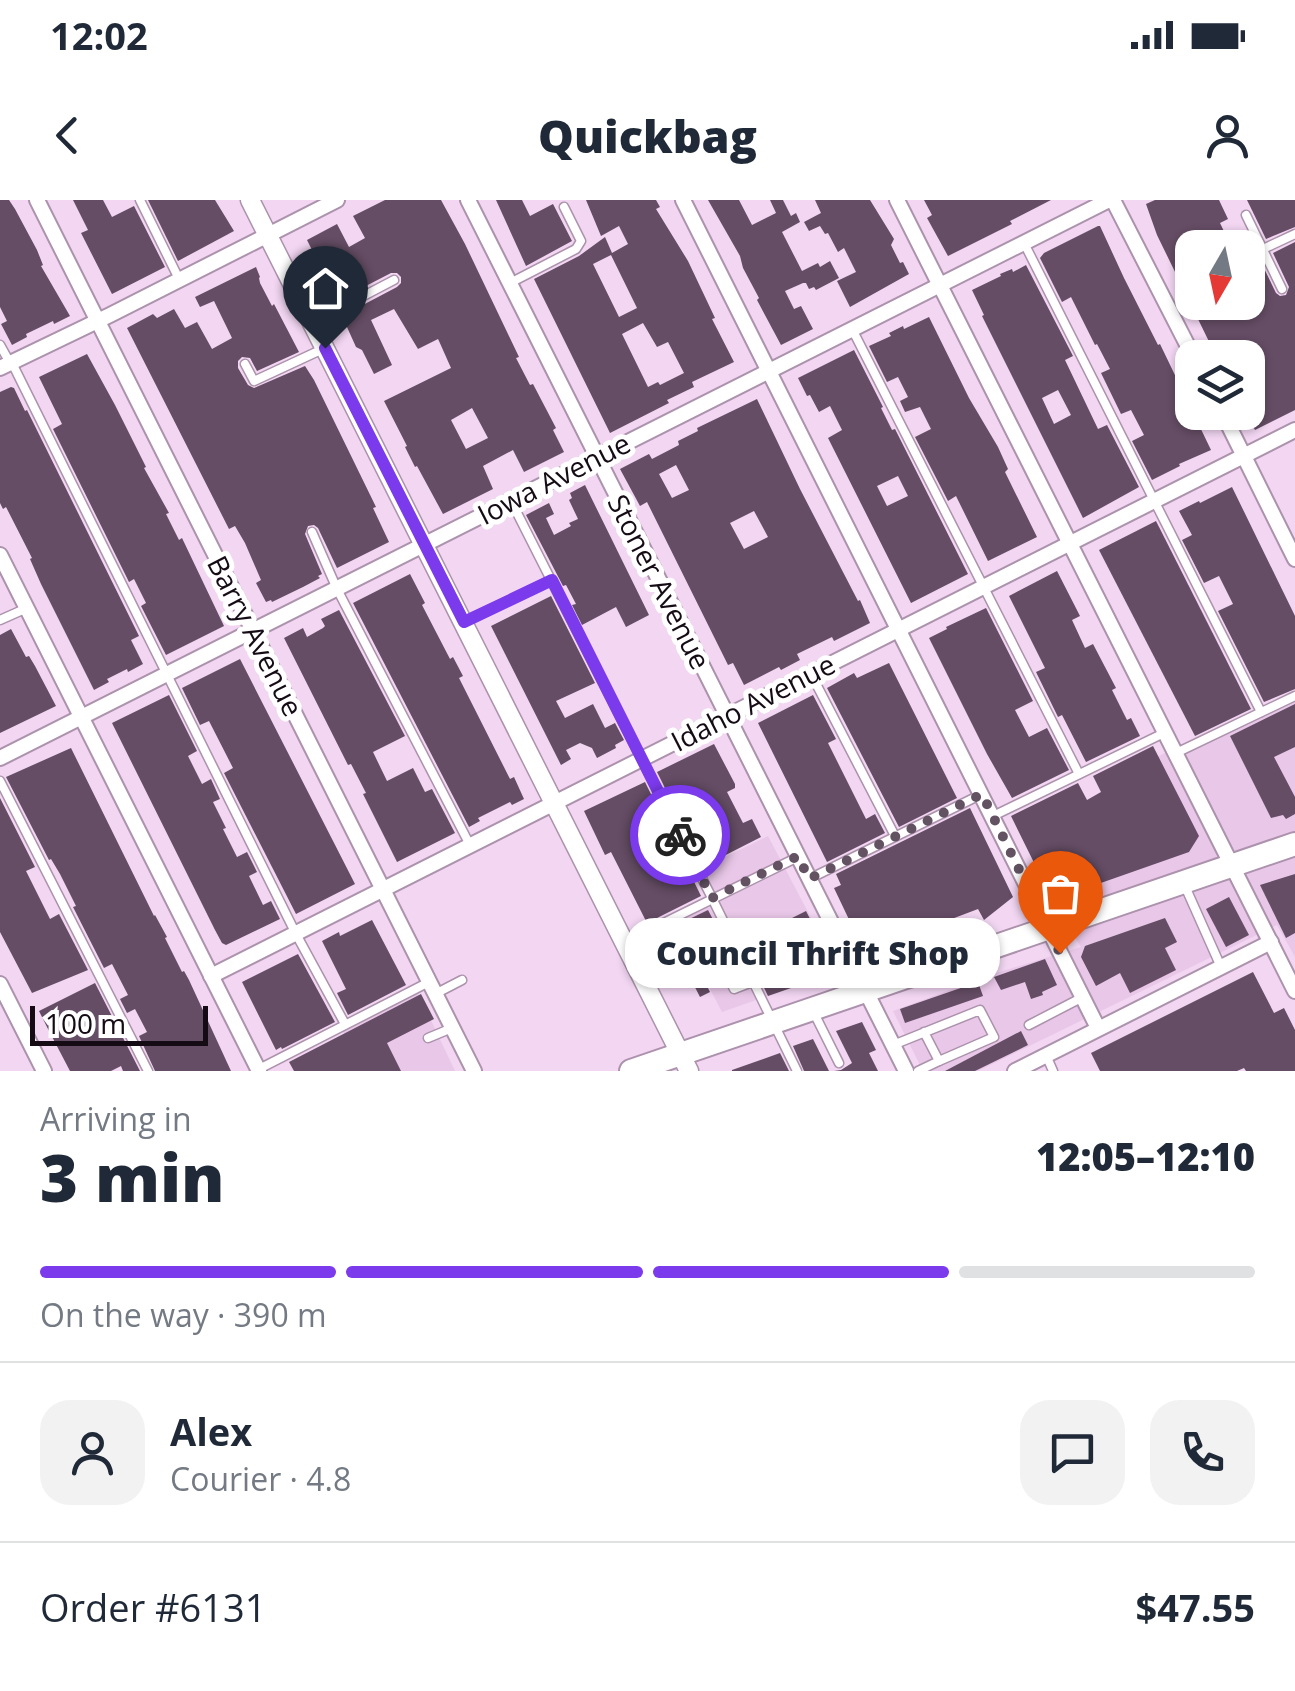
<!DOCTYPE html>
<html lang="en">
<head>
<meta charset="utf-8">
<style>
	:root { --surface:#fff; --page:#f2f2f3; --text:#1f2937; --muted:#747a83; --line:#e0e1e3; --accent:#7c3aed }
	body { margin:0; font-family:"Open Sans",sans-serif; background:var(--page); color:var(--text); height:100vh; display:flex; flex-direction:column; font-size:38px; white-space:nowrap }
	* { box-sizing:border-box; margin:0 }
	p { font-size:32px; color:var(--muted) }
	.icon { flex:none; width:55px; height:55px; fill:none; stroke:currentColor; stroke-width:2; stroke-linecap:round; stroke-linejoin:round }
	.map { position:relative; height:871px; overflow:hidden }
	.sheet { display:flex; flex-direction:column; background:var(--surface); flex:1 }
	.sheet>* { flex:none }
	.needle { width:65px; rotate:189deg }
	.buttons { position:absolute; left:1175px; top:30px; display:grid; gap:20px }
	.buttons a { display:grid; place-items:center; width:90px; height:90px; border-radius:20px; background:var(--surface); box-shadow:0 2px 8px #0004; font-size:50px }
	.scale { position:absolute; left:30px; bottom:25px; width:178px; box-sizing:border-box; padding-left:10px; border:5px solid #140b14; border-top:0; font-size:28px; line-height:35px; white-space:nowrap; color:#140b14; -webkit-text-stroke:8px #fff; paint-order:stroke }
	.pin { position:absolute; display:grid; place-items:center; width:85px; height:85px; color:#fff; margin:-102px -42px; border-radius:50% 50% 50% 0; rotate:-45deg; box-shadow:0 0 10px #0007 }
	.pin .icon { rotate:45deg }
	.courier { position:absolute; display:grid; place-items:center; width:100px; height:100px; margin:-50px; border:8px solid #7c3aed; border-radius:50%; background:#fff; color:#222; box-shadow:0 2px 12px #0007 }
	.bubble { position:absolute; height:70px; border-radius:30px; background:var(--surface); box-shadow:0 2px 8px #0004; font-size:32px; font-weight:800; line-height:70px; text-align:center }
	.head em { font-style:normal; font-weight:800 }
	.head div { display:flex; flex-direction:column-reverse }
	.head { display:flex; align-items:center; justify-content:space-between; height:170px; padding:0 40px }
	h1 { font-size:65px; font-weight:800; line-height:75px }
	.bar { display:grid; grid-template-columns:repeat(4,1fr); gap:15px 10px; align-content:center; height:120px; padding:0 40px }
	.bar i { height:12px; border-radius:8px; background:var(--line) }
	.bar .selected { background:var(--accent) }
	.bar p { grid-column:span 4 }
	.line { display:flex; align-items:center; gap:25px; padding:0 40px; border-top:2px solid var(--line) }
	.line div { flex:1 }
	.round { display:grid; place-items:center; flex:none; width:105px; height:105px; border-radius:30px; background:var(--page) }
	.status { display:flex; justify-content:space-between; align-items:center; height:70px; padding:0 50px; background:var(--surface); direction:ltr }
	.status svg { height:28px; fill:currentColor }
	header { display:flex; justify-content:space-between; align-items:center; height:130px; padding:0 40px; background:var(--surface); font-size:45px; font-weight:800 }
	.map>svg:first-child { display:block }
</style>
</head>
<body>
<div class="status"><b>12:02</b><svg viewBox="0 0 49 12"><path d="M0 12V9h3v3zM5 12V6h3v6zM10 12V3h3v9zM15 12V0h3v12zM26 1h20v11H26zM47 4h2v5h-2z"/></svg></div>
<header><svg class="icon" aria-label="back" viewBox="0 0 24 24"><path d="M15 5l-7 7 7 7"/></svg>Quickbag<svg class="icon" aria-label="person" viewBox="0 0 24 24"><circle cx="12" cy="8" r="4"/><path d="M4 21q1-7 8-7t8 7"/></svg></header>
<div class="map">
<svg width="1295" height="871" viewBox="0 0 1295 871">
	<rect width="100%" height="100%" fill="#f2d6f2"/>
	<!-- built -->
	<g fill="#e9c7e8">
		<path d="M1295 500V757L1277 725 978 871H923L893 811 993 774 1081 747 1033 671 1121 639 1099 586 1187 542 1192 551Z"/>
		<path d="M768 636 839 771 722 812 675 722 718 701 703 668Z"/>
		<path d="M416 789 455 871H364L341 828Z"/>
	</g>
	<!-- building -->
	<g fill="#654d65" fill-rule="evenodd">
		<path d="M0 0H9L15 9 37 50 43 65 41 66 70 116 54 124 53 121 26 134 27 137 12 145 1 124 7 121 0 107Z"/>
		<path d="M73 0H103L112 17 134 6 165 67 112 94 81 33 88 30Z"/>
		<path d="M148 0H215L234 31 178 61Z"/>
		<path d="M385 0H441L465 44 519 157 516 158 530 185 533 184 556 228 553 230 564 252 524 272 513 250 483 266 493 289 443 314 417 266 415 267 405 247 407 246 384 201 451 168 439 141 438 139 418 149 394 109 371 120 392 165 374 174 362 150 356 147 342 116 397 87 401 83V77L397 73H391L335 102 328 89 331 88 307 40 337 24 349 47 365 38 353 16ZM472 208 488 238 466 249 451 220Z"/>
		<path d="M496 0H522L530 16 553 4 572 41 526 66Z"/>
		<path d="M586 0H656L660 7 656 9 688 61 715 118 712 119 734 162 692 182 694 187 667 200 669 203 610 233 534 79 579 56 605 37 612 53 628 44 619 26 601 36ZM611 55 637 108 619 117 593 64ZM643 123 657 147 668 142 684 173 660 185 658 182 648 187 622 134Z"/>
		<path d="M708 0H739L752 25 776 13 770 0H783L791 16 796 13 800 22 782 32 802 71 818 63 820 67 830 61 839 78 816 90 814 87 809 89 806 83H803L785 91 794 109 801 106 813 129 781 145 757 100 759 98 743 68 740 56Z"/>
		<path d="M815 0H870L894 39 891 45 900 63 903 62 909 74 850 107 837 81 856 72 844 48 838 52 828 33 825 34 820 26 809 31 804 22 821 13Z"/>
		<path d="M924 0H1051L1010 21 1012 24 948 56 927 18 932 15Z"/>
		<path d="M1155 0H1219L1228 19 1220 23 1232 48H1192V102H1248V59L1257 54 1276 93 1280 96 1286 95 1289 87 1273 53 1295 42V210L1255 230 1248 216V158H1217L1157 35 1146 4Z"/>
		<path d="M1247 0H1295V27L1266 39Z"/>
		<path d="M1098 26H1100L1124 78 1158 145 1160 144 1211 250 1179 264 1180 266 1152 280 1132 241 1144 235 1131 210 1121 214 1101 173 1110 169 1097 144 1095 145 1071 97 1062 102 1040 58 1044 53Z"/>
		<path d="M1026 65 1073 156 1065 160 1098 229 1107 225 1139 287 1083 318 982 116 984 115 972 90 1001 76 1000 74 1012 69 1013 72ZM1058 190 1071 215 1054 224 1042 198Z"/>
		<path d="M256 67 260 77 259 78 260 83 272 106 274 104 299 152 257 171 250 158 242 157 238 161V168L248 185 254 188 305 166 314 180 376 307 373 308 389 342 337 368 318 328 314 325 308 326 305 334 322 374 318 376 320 378 303 387 272 402 271 400 266 402 256 383 261 380 245 343 235 326 229 329 127 128 153 114 157 118 174 109 185 128 197 122 212 149 232 138 214 101 200 107 195 97Z"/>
		<path d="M929 117 969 198 998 247 1008 269 1005 272 1037 337 988 361 956 296 948 301 915 237 931 229 920 207 905 212 900 201 908 197 898 177 887 182 869 146 891 136 889 133 903 126 904 129Z"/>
		<path d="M854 150 883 207 881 208 892 230 895 229 968 374 911 403 828 238 842 230 830 206 819 212 810 195 807 196 798 178ZM898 276 908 296 887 306 877 286Z"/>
		<path d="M87 154 115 205 146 267 144 268 169 313 166 314 179 340 182 338 224 426 166 455 141 406 146 403 134 379 129 382 53 229 62 224 39 177Z"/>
		<path d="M11 187 14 188 25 211 27 210 139 436 131 440 143 464 128 472 127 469 107 479 109 482 94 490 41 384 30 359 32 358 6 307 3 309 0 303V192Z"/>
		<path d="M757 199 800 289 858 401 860 400 870 423 834 441 832 437 797 454 800 460 781 470 779 467 744 485 733 463 728 465 647 302 640 306 620 269 649 254 652 259 679 245 678 241 698 231 697 228ZM676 265 689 290 672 298 659 274ZM754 311 768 337 744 349 730 323Z"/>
		<path d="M585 285 649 415 626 427 616 407 582 425 572 405 576 404 566 385 563 386 526 315 549 303 554 314 546 318 554 335 571 326 569 323 578 319 569 300 572 298 570 293Z"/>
		<path d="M1232 287 1295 416V489L1264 502 1218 411 1233 404 1219 376 1204 383 1182 340 1192 335 1179 311 1199 301 1200 303Z"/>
		<path d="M1156 321 1251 509 1195 536 1099 350Z"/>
		<path d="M1057 371 1080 416 1072 420 1085 448 1093 444 1116 488 1112 490 1127 520 1131 518 1140 536 1086 562 1062 515 1058 517 1036 472 1045 468 1009 396Z"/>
		<path d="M410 374 425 403 422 405 450 459 453 457 463 476 459 478 510 579 514 577 524 599 512 605 510 602 478 618 480 621 469 627 353 403Z"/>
		<path d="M551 396 595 483 556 501 565 518 593 504 605 528 615 523 624 540 615 545 616 548 597 558 592 548 580 543 566 550 571 559 561 565 491 426Z"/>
		<path d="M986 408 1033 501 1015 510 1029 537 1047 528 1069 570 1012 598 987 554 929 438 947 429 946 427Z"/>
		<path d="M339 410 405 536 373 552 387 581 413 568 425 592 432 589 455 633 397 662 363 594 366 593 351 564 348 565 284 438 303 428 307 437 323 428 325 426 321 419Z"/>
		<path d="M11 429 26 457 29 456 35 466 56 506 0 533V435Z"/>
		<path d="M240 459 355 684 296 714 224 573 233 568 209 521 200 525 182 488Z"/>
		<path d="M889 463 957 598 899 627 827 488 854 473 857 478Z"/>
		<path d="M169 495 197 551 188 556 202 584 211 579 220 599 213 602 226 628 223 629 237 657 247 652 257 672 249 676 263 705 271 701 280 719 226 745 222 743 215 730 112 523Z"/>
		<path d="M813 495 836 539 828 543 866 619 875 614 885 633 827 662 758 523Z"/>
		<path d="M1295 504V547L1274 557 1295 597V614L1286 619 1283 615 1271 618 1230 536Z"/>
		<path d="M714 544 735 584V588L727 592 743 623 752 619 761 637 712 662 687 612 679 616 657 572Z"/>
		<path d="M1153 546 1199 636 1189 652 1061 697 1048 691 1011 616 1078 583 1087 600 1101 592 1093 576Z"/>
		<path d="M71 548 154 716 155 715 167 737 165 738 182 772 184 771 189 780 231 871H155L139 836 147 832 135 809 127 813 120 799 128 795 112 764 104 768 73 707 76 706 60 674 51 659 49 660 6 577Z"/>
		<path d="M645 582 701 696 647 723 611 652 605 655 584 611Z"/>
		<path d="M0 598 35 667 26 671 50 719 59 714 88 770 32 793 0 732Z"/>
		<path d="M970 608 1013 697 984 720 978 709 949 720 936 737 900 749 864 751 834 688 841 685 836 674Z"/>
		<path d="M1295 674V733L1286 738 1260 685Z"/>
		<path d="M1229 697 1249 735 1226 747 1206 709Z"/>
		<path d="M708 710 733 758 728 760H719L716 766 701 774 710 792 700 797 680 758 691 753 677 725Z"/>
		<path d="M806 711 837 772 768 796 741 740 762 728 764 732Z"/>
		<path d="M1165 718 1177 742 1165 748 1176 770 1130 793 1120 773 1096 786 1081 757 1085 746Z"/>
		<path d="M372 720 406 785 348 815 337 793 346 789 322 741 339 732 340 736Z"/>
		<path d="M298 754 335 822 282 849 281 847 276 850 242 782Z"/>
		<path d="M1045 759 1057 785 1042 792 1043 795 1031 799 1025 782 1001 790 994 777Z"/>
		<path d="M1253 772 1274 813 1284 808 1295 830V871H1246L1244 868 1237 871H1100L1091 853Z"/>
		<path d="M978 782 983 796 905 823 900 809Z"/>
		<path d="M95 783 140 871H123L121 866 111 871H70L48 829 39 811Z"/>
		<path d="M421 794 434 819 387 843 401 871H294L289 862Z"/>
		<path d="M862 822 876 850 869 853 878 871H834L841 870 852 863 836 831Z"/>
		<path d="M1021 831 1028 845 975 871H945Z"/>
		<path d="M813 839 829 871H804L793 846Z"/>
		<path d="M780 853 789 871H732V870Z"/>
	</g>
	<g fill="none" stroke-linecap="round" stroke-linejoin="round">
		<!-- service casing -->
		<g stroke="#ac92ac" stroke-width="11">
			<g id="service">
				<path d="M140 0 179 79"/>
				<path d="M1246 15 1282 89"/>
				<path d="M1024 43 1261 512"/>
				<path d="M1263 49 1295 34"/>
				<path d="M510 83 576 49 581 41 564 7"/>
				<path d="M312 123 394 80"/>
				<path d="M852 129 1079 574"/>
				<path d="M0 145 10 163"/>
				<path d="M12 163 296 734 345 824"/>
				<path d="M245 164 254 181 325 148"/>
				<path d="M511 301 712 698 797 871"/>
				<path d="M312 332 337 389 471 647"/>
				<path d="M0 420 27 408"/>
				<path d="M466 421 552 380"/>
				<path d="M811 474 895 636"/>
				<path d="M1176 553 1295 496"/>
				<path d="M0 581 148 871"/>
				<path d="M993 616 1166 532"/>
				<path d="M809 679 982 594"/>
				<path d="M1184 684 1221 767"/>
				<path d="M627 741 798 657"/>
				<path d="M723 766 734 789 752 782"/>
				<path d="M435 794 462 780"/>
				<path d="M814 813 839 863"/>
				<path d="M1029 825 1083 797"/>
				<path d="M428 838 452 828"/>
				<path d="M893 845 980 810 994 837 939 861 924 832"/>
				<path d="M1046 855 1053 871"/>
				<path d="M259 869 429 782"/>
				<path d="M918 871 939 861"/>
			</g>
		</g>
		<!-- minor casing -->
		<g stroke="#ac92ac" stroke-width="18">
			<g id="minor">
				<path d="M37 0 474 871"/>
				<path d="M468 0 906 871"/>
				<path d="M683 0 1098 828"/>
				<path d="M897 0 1295 791"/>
				<path d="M1113 0 1194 158"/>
				<path d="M0 168 110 115 337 0"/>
				<path d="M1222 212 1295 359"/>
				<path d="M0 355 259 871"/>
				<path d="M0 558 1109 0"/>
				<path d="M211 776 1295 230"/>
				<path d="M0 784 44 871"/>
				<path d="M1015 871 1271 742"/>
			</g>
		</g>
		<!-- tertiary casing -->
		<g stroke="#ac92ac" stroke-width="21">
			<path id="tertiary" d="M250 0 689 871"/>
		</g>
		<!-- primary casing -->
		<g stroke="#ac92ac" stroke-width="26">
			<path id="primary" d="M631 871 1295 644"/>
		</g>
		<!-- service -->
		<use href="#service" stroke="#fff" stroke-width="8"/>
		<!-- minor -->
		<use href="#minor" stroke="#fff" stroke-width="14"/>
		<!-- tertiary -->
		<use href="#tertiary" stroke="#fff" stroke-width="18"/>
		<!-- primary -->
		<use href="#primary" stroke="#fff" stroke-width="22"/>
	</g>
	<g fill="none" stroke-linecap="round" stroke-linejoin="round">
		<!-- done -->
		<path stroke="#625262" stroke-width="10" stroke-dasharray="0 18" d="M680 635 712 698 798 656 809 679 982 594 1060 753"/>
		<!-- route -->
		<path stroke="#7c3aed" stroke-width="12" d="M325 148 464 422 552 380 680 635"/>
	</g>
	<g text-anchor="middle" stroke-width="10" stroke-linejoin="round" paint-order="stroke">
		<!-- street labels -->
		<g font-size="28" fill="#140b14" stroke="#fff">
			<text transform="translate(554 279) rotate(-27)" y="10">Iowa Avenue</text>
			<text transform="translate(659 382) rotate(63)" y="10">Stoner Avenue</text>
			<text transform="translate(255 436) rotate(63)" y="10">Barry Avenue</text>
			<text transform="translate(753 503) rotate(-27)" y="10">Idaho Avenue</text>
		</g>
	</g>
</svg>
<div class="buttons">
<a><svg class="needle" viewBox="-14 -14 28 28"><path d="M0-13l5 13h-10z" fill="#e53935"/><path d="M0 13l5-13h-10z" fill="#747a83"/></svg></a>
<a><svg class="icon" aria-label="layers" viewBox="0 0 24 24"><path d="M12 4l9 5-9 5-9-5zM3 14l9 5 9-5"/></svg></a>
</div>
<div class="scale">100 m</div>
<div class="pin" style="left:1060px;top:753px;background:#ea580c"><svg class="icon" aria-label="bag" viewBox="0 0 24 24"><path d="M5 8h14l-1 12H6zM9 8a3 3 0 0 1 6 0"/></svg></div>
<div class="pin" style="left:325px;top:148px;background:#1f2937"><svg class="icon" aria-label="home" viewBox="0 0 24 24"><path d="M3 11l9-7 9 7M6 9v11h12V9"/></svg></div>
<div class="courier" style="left:680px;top:635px"><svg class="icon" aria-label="bike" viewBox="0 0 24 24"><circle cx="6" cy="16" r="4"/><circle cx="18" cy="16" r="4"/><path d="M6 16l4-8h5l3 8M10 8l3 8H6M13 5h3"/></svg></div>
<div class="bubble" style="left:625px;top:718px;width:375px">Council Thrift Shop</div>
</div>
<section class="sheet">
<div class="head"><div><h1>3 min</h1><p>Arriving in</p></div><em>12:05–12:10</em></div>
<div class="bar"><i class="selected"></i><i class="selected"></i><i class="selected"></i><i></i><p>On the way · 390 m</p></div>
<div class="line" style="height:180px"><a class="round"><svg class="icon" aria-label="person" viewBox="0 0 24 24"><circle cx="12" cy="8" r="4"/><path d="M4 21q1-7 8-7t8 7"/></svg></a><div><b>Alex</b><p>Courier · 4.8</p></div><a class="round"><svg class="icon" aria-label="chat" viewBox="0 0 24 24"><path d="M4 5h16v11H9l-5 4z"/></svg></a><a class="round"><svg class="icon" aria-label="phone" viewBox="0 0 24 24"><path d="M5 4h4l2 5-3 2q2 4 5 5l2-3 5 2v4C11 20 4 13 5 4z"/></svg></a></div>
<div class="line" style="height:130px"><div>Order #6131</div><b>$47.55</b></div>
</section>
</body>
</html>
